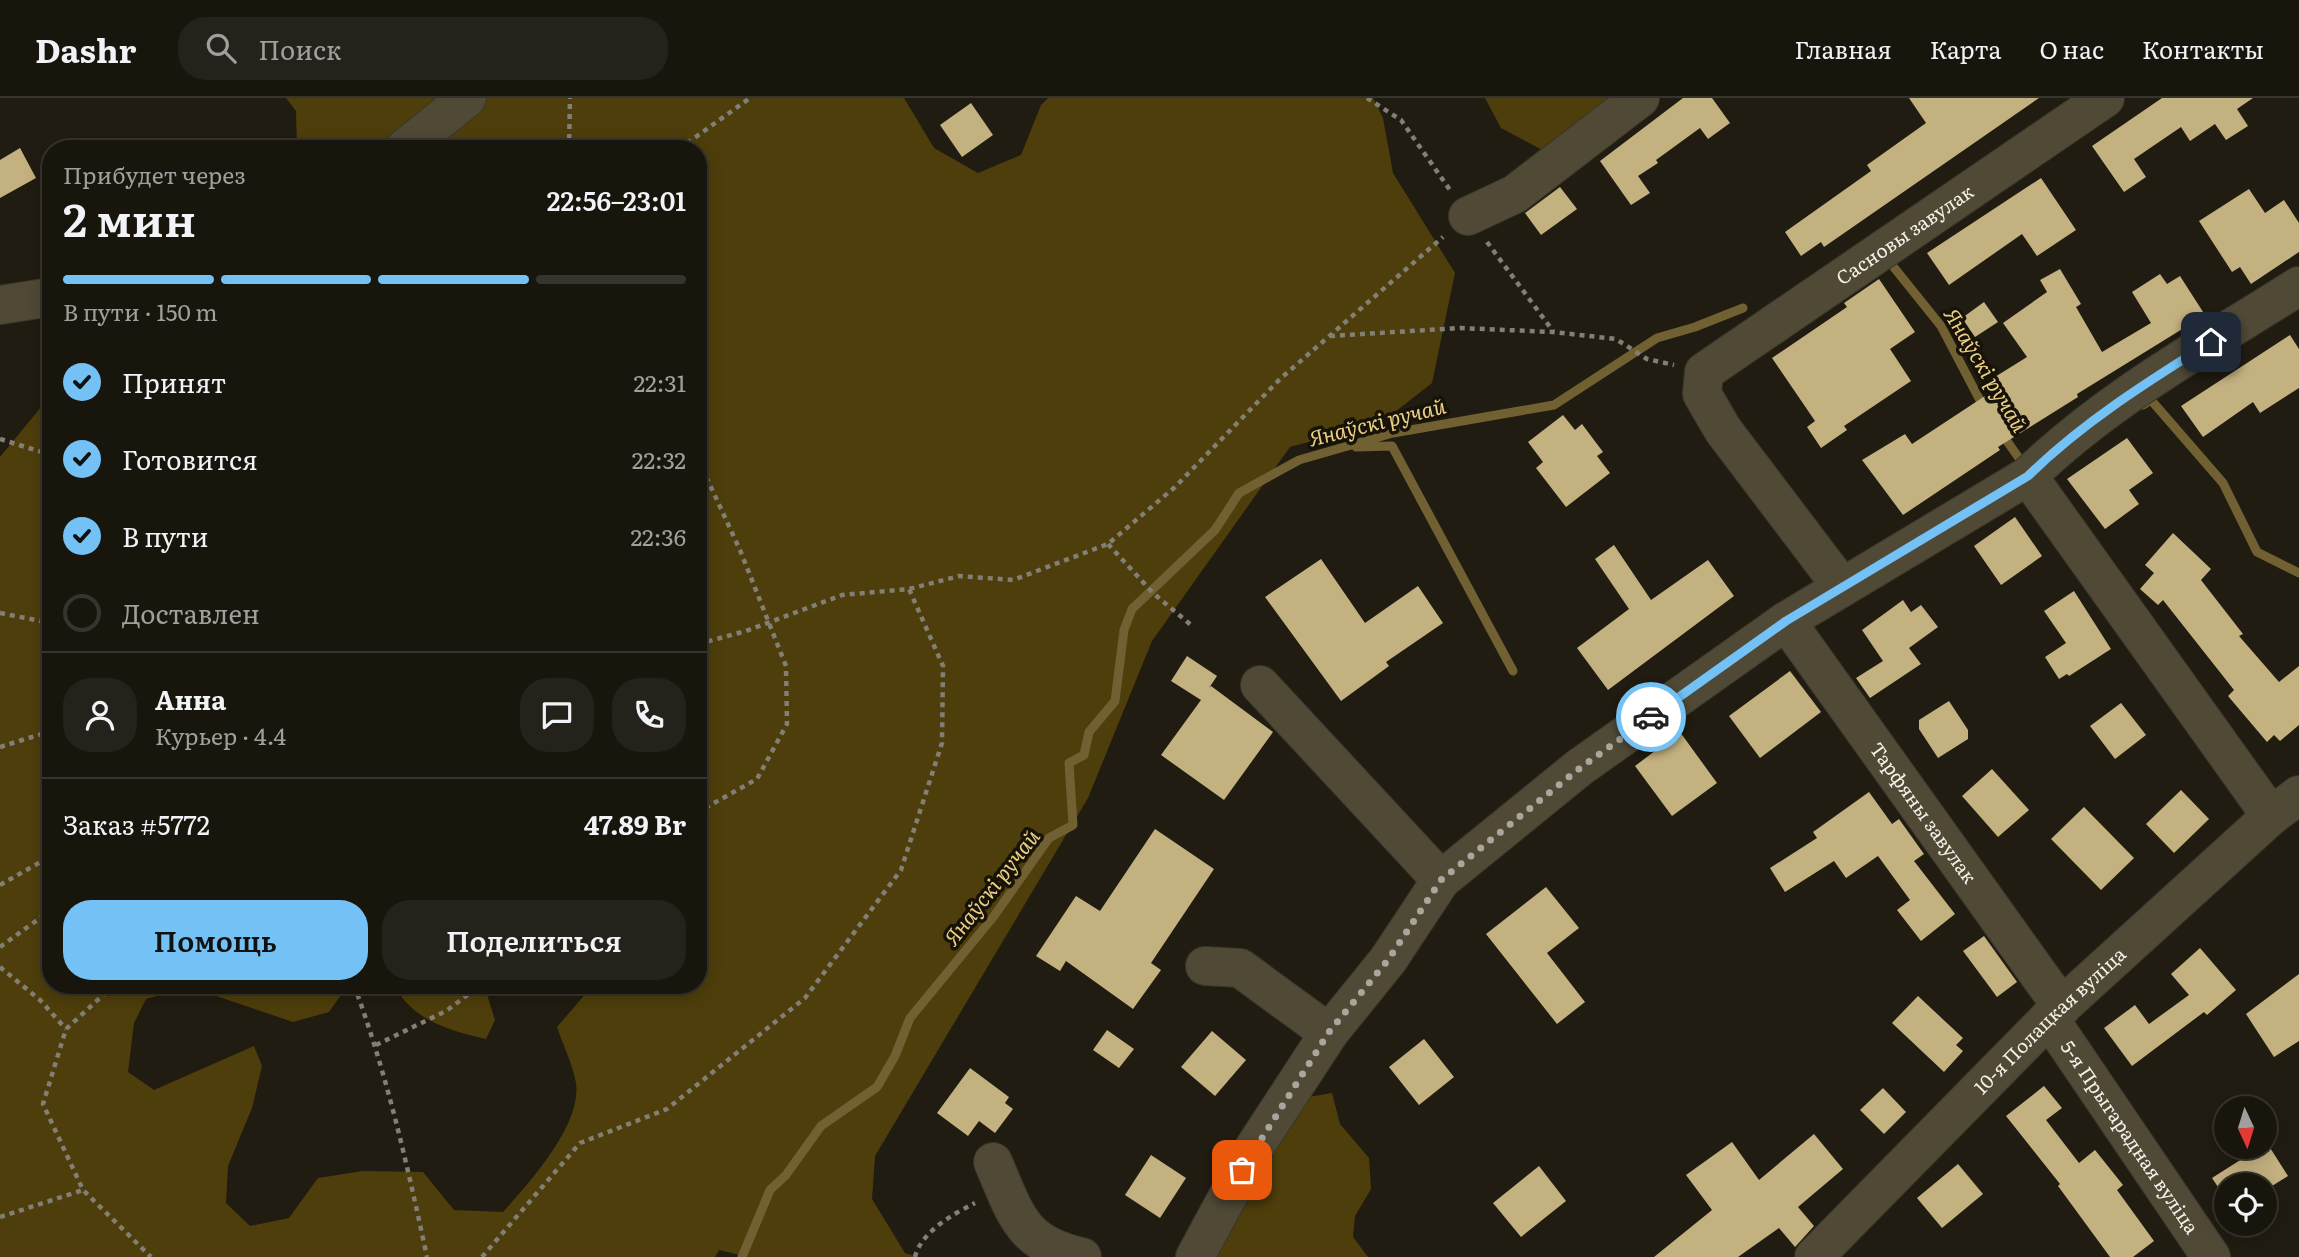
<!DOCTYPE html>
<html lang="ru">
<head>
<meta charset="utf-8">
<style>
	:root { --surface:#18150d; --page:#25221b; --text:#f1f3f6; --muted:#9f9f9d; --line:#36342e; --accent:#73c1f5 }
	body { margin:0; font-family:Literata,serif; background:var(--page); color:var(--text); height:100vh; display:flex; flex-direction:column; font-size:26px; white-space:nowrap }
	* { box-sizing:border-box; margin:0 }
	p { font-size:23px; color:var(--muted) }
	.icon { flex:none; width:38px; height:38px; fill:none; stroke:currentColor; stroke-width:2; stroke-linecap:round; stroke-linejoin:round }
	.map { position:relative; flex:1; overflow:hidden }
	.panel { position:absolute; left:42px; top:42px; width:665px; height:854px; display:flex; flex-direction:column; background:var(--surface); border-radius:28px; box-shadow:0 4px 18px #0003,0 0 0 2px var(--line) }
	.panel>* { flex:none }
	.needle { width:46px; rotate:176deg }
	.buttons { position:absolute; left:2214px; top:998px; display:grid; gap:14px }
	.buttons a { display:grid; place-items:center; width:63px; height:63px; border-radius:50%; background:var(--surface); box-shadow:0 4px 18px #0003,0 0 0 2px var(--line); font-size:35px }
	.pin { position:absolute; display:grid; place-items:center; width:60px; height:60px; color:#fff; margin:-30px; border-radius:14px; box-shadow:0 4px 10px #0006 }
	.courier { position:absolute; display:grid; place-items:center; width:70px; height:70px; margin:-35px; border:5px solid #73c1f5; border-radius:50%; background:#fff; color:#222; box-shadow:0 2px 9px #0007 }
	.head em { font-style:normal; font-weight:600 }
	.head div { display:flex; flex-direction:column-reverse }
	.head { display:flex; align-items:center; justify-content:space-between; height:119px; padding:0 21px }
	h1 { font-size:46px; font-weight:600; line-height:52px }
	.bar { display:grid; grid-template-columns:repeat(4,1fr); gap:10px 7px; align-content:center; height:84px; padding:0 21px }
	.bar i { height:9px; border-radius:5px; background:var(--line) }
	.bar .selected { background:var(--accent) }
	.bar p { grid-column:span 4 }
	.line { display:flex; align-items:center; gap:18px; padding:0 21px; border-top:2px solid var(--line) }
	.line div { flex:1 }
	.round { display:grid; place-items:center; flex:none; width:74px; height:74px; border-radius:28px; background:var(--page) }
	ol { padding:0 21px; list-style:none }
	li { display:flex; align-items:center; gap:21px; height:77px }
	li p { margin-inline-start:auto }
	li .icon { padding:7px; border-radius:50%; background:var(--accent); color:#111; stroke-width:4 }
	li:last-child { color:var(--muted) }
	li i { width:38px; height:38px; border:4px solid var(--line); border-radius:50% }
	.cta { display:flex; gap:14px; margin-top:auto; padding:14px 21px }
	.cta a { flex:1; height:80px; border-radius:28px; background:var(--accent); color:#111; font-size:28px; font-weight:600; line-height:80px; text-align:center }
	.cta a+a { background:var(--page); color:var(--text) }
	header { display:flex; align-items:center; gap:42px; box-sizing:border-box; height:98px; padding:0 35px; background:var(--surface); border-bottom:2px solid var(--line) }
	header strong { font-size:33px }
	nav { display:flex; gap:38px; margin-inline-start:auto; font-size:24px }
	.search { width:490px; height:63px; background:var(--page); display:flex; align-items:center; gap:18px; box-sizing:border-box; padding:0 24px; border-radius:28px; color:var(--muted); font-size:26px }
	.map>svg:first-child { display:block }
</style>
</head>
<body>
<header>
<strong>Dashr</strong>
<div class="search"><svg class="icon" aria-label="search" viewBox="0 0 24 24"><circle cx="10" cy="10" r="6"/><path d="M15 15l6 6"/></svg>Поиск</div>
<nav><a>Главная</a><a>Карта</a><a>О нас</a><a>Контакты</a></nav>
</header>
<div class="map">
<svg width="2299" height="1159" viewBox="0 0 2299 1159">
	<rect width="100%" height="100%" fill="#201c11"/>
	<!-- forest -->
	<g fill="#4e3e0b">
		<path d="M286 0H904L934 50 978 75 1021 57 1041 7 1048 0H1373L1383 20 1393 75 1455 175 1432 285 1382 324 1290 349 1152 543 1088 700 875 1058 872 1101 905 1155 917 1159H748L719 1152 715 1159H0V359L51 297V887H348L329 914 293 924 190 889 146 901 134 925 128 974 154 992 254 948 262 968 252 1010 228 1068 226 1105 250 1128 289 1120 318 1080 363 1073 423 1074 454 1112 503 1114C529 1085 582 1027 576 985 573 967 563 947 557 929L588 893 589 887H698V51H297L296 13Z"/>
		<path d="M1485 0H1624L1548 55 1501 30Z"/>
		<path d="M394 887H484L495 922 486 941C450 933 412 922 394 887Z"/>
		<path d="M1332 995 1340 1026 1369 1060 1371 1091 1355 1118 1353 1139 1368 1159H1212L1302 1000Z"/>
	</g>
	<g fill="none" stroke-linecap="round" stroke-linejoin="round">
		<!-- stream -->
		<g stroke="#716031" stroke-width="9">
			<path d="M1892 167 1941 228 1984 310"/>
			<path d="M2143 307 2151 302 2223 385 2257 454 2299 475"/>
			<path d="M2002 336 2021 363"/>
			<path d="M1356 349 1392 348 1513 573"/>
			<path d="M742 1159 770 1092 786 1077 821 1028 877 989 895 958 910 920 994 818 1049 740 1073 727 1069 665 1084 657 1089 634 1115 603 1124 532 1132 511 1215 432 1239 395 1299 362 1393 335 1554 307 1657 240 1695 229 1743 210"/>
		</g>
	</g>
	<!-- building -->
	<g fill="#c4b180">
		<path d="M1683 0H1712L1730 25 1708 41 1700 30 1656 62 1658 65 1638 78 1650 95 1631 107 1600 63Z"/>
		<path d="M1909 0H2039L1824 149 1821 144 1801 158 1785 134 1871 73 1867 67 1926 25Z"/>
		<path d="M2162 0H2253L2237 11 2248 28 2226 42 2215 26 2190 43 2181 29 2134 61 2146 79 2124 94 2092 48Z"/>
		<path d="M971 5 993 37 962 59 940 27Z"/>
		<path d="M20 50 36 80 0 100V62Z"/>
		<path d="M2041 80 2076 132 2037 158 2022 136 1949 187 1927 155Z"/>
		<path d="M1560 89 1577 111 1541 137 1525 115Z"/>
		<path d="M2249 91 2265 115 2284 102 2299 125V154L2251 186 2240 169 2232 174 2199 123Z"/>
		<path d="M2060 171 2081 206 2076 209 2102 254 2151 225 2132 194 2160 176 2167 186 2180 178 2205 217 2077 296 2078 299 1998 349 2000 352 1903 417 1862 362 1905 336 1912 346 1988 296 1982 287 2027 259 2003 225 2047 194 2040 182Z"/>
		<path d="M1879 181 1915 234 1890 251 1911 283 1844 328 1847 332 1821 350 1807 329 1815 323 1772 260 1847 209 1844 205Z"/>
		<path d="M1984 204 1998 224 1975 239 1962 220Z"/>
		<path d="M2290 237 2299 251V290L2260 315 2253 304 2203 339 2181 308Z"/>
		<path d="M1563 317 1575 332 1582 326 1603 354 1597 358 1610 375 1566 409 1536 370 1543 364 1528 344Z"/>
		<path d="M2127 340 2153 375 2129 392 2139 406 2105 431 2067 381Z"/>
		<path d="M2015 419 2042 458 2001 487 1974 448Z"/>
		<path d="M2173 435 2211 471 2201 482 2243 536 2239 538 2279 584 2299 568V627L2280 643 2274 637 2267 644 2228 598 2234 592 2163 502 2158 507 2140 491 2154 475 2145 467Z"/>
		<path d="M1614 447 1651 502 1708 462 1734 498 1608 592 1577 550 1629 511 1595 461Z"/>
		<path d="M1321 461 1365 525 1418 488 1443 525 1386 564 1389 568 1341 603 1265 499Z"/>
		<path d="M2074 493 2111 551 2069 578 2067 576 2059 581 2045 559 2066 545 2044 513Z"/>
		<path d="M1903 502 1911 514 1921 507 1938 529 1909 550 1921 566 1870 600 1856 580 1883 563 1862 532Z"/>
		<path d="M1187 558 1217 578 1209 590 1211 588 1273 634 1224 702 1161 657 1201 602 1171 583Z"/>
		<path d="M1790 573 1821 614 1760 660 1729 618Z"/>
		<path d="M1949 603 1968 632V641L1938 660 1919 631V622Z"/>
		<path d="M2121 605 2146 637 2115 661 2090 628Z"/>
		<path d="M1680 634 1717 685 1672 718 1635 668Z"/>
		<path d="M1992 671 2029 712 1998 739 1962 698Z"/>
		<path d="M2181 692 2209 721 2174 755 2146 726Z"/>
		<path d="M1869 694 1892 726 1899 721 1924 756 1914 763 1955 816 1921 843 1897 812 1910 802 1878 758 1846 780 1834 763 1785 794 1770 770 1817 740 1813 734Z"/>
		<path d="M2084 709 2134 760 2101 792 2051 741Z"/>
		<path d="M1155 731 1214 771 1151 865 1161 872 1133 911 1066 863 1060 873 1036 858 1076 798 1100 813Z"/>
		<path d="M1546 789 1579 830 1547 855 1585 904 1557 926 1486 836Z"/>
		<path d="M1984 838 2017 884 1997 899 1963 853Z"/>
		<path d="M2200 850 2236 892 2207 917 2204 914 2132 968 2104 930 2135 907 2149 926 2189 897 2171 876Z"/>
		<path d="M2299 876V943L2274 959 2246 916Z"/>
		<path d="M1918 898 1963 940 1956 947 1963 953 1944 974 1892 925Z"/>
		<path d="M1107 932 1134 951 1119 970 1093 952Z"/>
		<path d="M1212 933 1246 962 1215 998 1181 969Z"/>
		<path d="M1424 941 1454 979 1419 1007 1389 969Z"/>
		<path d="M970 970 1009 999 1005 1005 1013 1011 995 1035 979 1023 968 1038 937 1015Z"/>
		<path d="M2044 988 2062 1010 2046 1022 2079 1065 2095 1052 2123 1087 2117 1092 2154 1143 2133 1159H2110L2058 1088 2060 1086 2006 1018Z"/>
		<path d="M1883 990 1906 1014 1884 1036 1860 1012Z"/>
		<path d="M1814 1036 1843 1071 1798 1109 1814 1128 1795 1149 1779 1130 1738 1159H1654L1712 1112 1686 1077 1732 1044 1759 1082Z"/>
		<path d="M2267 1045 2288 1078 2264 1093V1087H2226V1101L2212 1080Z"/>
		<path d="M1151 1057 1186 1080 1160 1120 1125 1097Z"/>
		<path d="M1958 1066 1983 1096 1942 1130 1917 1100Z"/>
		<path d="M1539 1068 1566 1103 1521 1139 1493 1105Z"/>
	</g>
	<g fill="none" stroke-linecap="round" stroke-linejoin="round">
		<!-- minor casing -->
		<g stroke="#39362b" stroke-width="40">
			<g id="minor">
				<path d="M404 51 467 0"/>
				<path d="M1468 118 1515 96 1640 0"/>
				<path d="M0 207 51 199"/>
				<path d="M2028 378 2271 718"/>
				<path id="s1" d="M1842 489 1723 332 1702 296 1704 274 2105 0"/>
				<path id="s2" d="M1786 523 2062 909"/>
				<path d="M1260 587 1441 782"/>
				<path d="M1205 868 1240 870 1329 935"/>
				<path id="s3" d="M2049 920 2211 1159"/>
				<path d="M993 1064C1016 1117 1021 1146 1082 1159"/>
				<path d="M1195 1159 1254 1050 1329 935 1388 862 1441 782 1580 669 1786 523 2028 378C2107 301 2206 247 2299 188"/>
				<path id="s4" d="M1814 1159 2049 920 2271 718 2299 697"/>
			</g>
		</g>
		<!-- path -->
		<g stroke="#827f75" stroke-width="4.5" stroke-dasharray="5 5" stroke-linecap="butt">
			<path d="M1367 0 1401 22 1450 92"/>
			<path d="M569 51 570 0"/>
			<path d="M679 51 750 0"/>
			<path d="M1487 144 1553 233"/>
			<path d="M1330 238 1460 230 1553 234 1616 241 1647 261 1674 267"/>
			<path d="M0 341 51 357"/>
			<path d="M698 361 740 452 786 568 787 626 757 681 698 714"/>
			<path d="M1108 446 1153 495 1191 527"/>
			<path d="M0 515 51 525"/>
			<path d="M698 546 746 533 842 497 909 491 959 478 1013 482 1108 446 1175 389 1280 281 1443 139"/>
			<path d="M0 649 51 633"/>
			<path d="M0 787 51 758"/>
			<path d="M0 849 51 812"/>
			<path d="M0 869 40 902 66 931"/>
			<path d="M114 887 66 931 43 1006 83 1092 151 1159"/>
			<path d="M354 887C387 976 407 1066 427 1159"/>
			<path d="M376 947 446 913 481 887"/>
			<path d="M0 1119 83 1092"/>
			<path d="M482 1159 580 1045 667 1011 805 900 901 772 942 645 943 568 909 491"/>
			<path d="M915 1159C921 1134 953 1116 975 1105"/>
		</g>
		<!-- minor -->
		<use href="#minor" stroke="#504936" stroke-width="38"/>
	</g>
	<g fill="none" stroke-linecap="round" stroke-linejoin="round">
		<!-- done -->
		<path stroke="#a9a69d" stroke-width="7" stroke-dasharray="0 12.6" d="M1242 1072 1329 934 1388 862 1441 782 1580 670 1651 619"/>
		<!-- route -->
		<path stroke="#73c1f5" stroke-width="9" d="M1651 619 1786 523 2028 378C2082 325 2147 284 2211 244"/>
	</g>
	<g text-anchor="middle" stroke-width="7" stroke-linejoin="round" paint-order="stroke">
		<!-- street labels -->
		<g font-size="19" fill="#f3f1e9" stroke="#171308">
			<text dy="7" stroke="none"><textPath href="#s1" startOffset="504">Сасновы завулак</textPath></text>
			<text dy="7" stroke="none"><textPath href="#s2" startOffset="236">Тарфяны завулак</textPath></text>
			<text dy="7" stroke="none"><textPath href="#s4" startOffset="334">10-я Полацкая вуліца</textPath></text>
			<text dy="7" stroke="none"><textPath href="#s3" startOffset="144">5-я Прыгарадная вуліца</textPath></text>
		</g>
		<!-- water labels -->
		<g font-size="21" font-style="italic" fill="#ebcf84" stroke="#171308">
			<text transform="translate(1985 272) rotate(59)" y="7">Янаўскі ручай</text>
			<text transform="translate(1377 325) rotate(-14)" y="7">Янаўскі ручай</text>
			<text transform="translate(992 790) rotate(-52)" y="7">Янаўскі ручай</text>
		</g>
	</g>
</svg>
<div class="buttons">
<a><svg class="needle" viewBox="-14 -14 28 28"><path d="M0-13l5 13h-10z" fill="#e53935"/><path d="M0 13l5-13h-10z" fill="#9f9f9d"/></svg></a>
<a><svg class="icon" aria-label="locate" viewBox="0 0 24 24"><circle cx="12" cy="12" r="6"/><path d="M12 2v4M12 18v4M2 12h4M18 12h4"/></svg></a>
</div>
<div class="pin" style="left:1242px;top:1072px;background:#ea580c"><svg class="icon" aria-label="bag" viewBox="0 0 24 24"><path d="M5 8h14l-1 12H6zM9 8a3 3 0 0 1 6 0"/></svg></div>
<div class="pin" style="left:2211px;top:244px;background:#1f2937"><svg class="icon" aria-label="home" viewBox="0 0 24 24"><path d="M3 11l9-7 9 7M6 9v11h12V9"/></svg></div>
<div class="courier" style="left:1651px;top:619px"><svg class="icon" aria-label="car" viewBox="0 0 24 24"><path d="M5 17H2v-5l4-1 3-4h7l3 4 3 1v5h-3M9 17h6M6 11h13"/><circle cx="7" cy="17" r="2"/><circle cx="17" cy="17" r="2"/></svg></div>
<section class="panel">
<div class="head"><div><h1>2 мин</h1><p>Прибудет через</p></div><em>22:56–23:01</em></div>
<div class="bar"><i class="selected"></i><i class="selected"></i><i class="selected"></i><i></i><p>В пути · 150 m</p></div>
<ol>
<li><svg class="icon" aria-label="check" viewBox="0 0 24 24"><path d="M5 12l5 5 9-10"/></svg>Принят<p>22:31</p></li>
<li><svg class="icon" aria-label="check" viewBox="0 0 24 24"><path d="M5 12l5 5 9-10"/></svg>Готовится<p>22:32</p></li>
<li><svg class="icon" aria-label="check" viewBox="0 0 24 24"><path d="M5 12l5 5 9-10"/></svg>В пути<p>22:36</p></li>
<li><i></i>Доставлен</li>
</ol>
<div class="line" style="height:126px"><a class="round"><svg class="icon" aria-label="person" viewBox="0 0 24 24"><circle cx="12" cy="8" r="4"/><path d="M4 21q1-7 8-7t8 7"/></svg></a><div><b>Анна</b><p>Курьер · 4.4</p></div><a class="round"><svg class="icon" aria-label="chat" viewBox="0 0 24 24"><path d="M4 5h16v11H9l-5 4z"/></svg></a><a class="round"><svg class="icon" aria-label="phone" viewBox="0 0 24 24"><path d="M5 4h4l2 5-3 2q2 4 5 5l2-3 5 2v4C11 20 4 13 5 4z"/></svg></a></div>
<div class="line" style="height:91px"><div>Заказ #5772</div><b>47.89 Br</b></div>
<div class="cta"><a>Помощь</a><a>Поделиться</a></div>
</section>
</div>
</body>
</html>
